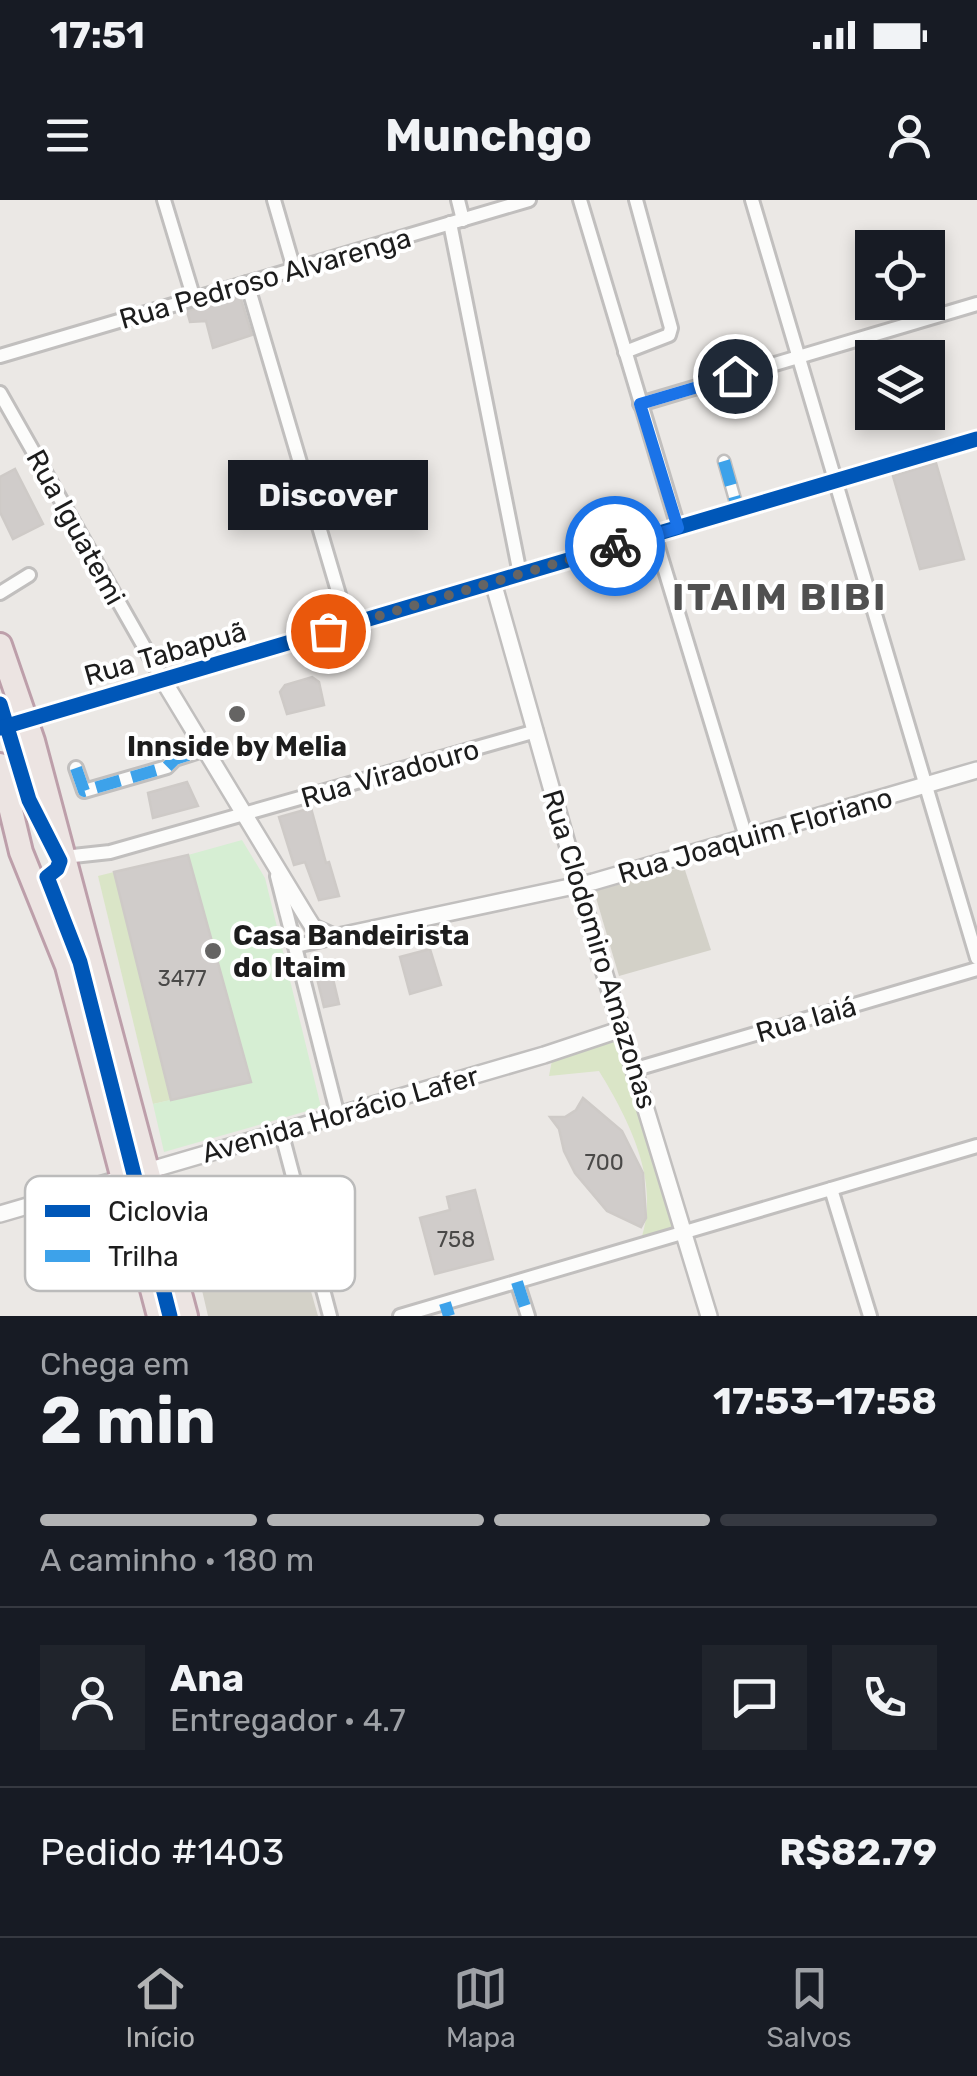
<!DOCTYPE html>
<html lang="pt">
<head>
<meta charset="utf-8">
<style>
	:root { --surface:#171b24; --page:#20242c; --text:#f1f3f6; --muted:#9ea1a6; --line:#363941; --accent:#b2b3b4 }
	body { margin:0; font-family:Rubik,sans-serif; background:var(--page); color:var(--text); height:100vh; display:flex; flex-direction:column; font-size:38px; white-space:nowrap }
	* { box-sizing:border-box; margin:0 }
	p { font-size:32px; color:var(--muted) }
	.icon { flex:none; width:55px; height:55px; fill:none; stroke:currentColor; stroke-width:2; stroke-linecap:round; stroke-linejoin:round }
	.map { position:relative; height:1116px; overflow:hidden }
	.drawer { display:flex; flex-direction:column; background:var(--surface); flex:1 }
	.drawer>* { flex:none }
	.tools { position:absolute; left:855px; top:30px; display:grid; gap:20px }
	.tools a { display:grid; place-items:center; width:90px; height:90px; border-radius:0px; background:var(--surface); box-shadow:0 5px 15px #0003; font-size:50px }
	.pin { position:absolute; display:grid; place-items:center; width:85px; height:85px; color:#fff; margin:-42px; border:5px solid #fff; border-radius:50%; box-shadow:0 2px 10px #0007 }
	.courier { position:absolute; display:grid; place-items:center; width:100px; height:100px; margin:-50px; border:8px solid #1a73e8; border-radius:50%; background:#fff; color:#222; box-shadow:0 2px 12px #0007 }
	.bubble { position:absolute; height:70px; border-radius:0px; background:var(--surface); box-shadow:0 5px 15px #0003; font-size:32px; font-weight:700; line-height:70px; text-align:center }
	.overview em { font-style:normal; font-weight:700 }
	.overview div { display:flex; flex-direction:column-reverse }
	.overview { display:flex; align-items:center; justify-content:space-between; height:170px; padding:0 40px }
	h1 { font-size:65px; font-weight:700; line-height:75px }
	.bar { display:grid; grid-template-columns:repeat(4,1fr); gap:15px 10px; align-content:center; height:120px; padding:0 40px }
	.bar i { height:12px; border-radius:8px; background:var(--line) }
	.bar .current { background:var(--accent) }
	.bar p { grid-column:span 4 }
	.line { display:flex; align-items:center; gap:25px; padding:0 40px; border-top:2px solid var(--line) }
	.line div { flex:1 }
	.round { display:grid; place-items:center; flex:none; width:105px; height:105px; border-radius:0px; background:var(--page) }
	.status { display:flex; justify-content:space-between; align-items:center; height:70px; padding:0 50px; background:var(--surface); direction:ltr }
	.status svg { height:28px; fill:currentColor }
	header { display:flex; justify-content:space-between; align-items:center; height:130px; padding:0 40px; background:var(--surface); font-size:45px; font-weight:700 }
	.tabs { display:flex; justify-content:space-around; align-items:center; height:140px; border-top:2px solid var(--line); background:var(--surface); font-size:28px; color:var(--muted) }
	.tabs a { display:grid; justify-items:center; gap:5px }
	.tabs .current { color:var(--accent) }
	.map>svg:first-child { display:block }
</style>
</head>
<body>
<div class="status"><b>17:51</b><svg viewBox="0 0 49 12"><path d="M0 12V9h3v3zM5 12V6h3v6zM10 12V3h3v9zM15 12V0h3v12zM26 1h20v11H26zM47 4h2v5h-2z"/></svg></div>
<header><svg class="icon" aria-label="menu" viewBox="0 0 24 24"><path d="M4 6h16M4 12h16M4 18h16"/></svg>Munchgo<svg class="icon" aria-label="person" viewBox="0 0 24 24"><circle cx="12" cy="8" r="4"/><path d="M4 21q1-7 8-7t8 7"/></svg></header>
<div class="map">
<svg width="977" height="1116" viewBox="0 0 977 1116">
	<rect width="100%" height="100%" fill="#ebe8e5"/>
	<!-- construction -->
	<g fill="#d3d1c8">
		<path d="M684 667 711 750 619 776 594 691Z"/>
		<path d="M293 1028 318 1116H208L198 1073 249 1061 243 1036Z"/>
	</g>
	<!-- grass -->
	<g fill="#dae5c7">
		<path d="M114 672 171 900 153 904 98 676Z"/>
		<path d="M619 836 678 1029 641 1040C661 982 629 920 599 871L549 876 553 855Z"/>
	</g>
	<!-- park -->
	<g fill="#d6eed3">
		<path d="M22 542 52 631 40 632 28 616 5 547Z"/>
		<path d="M242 640 265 678 321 907 164 952 153 904 251 881 188 655Z"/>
	</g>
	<!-- building -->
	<g fill="#d0ccca" stroke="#cecac7" stroke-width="2.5">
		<path d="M240 96 252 135 213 148 206 121 190 122 187 111Z"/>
		<path d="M936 263 964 359 920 369 893 276Z"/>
		<path d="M15 269 43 324 13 339 0 312V277Z"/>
		<path d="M312 477 319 482 324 505 287 514 280 492 285 485Z"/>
		<path d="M187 582 198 606 153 618 148 593Z"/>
		<path d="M311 608 326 663 329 662 339 696 319 700 305 662 294 665 279 617Z"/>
		<path d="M188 655 251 882 171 900 114 672Z"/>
		<path d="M430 749 441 785 410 794 400 757Z"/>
		<path d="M329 762 339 804 324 807 314 766Z"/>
		<path d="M583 898 622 931 643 973 646 1018 641 1027 607 1011 575 973 564 951 559 929 550 917H565L576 910Z"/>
		<path d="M475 990 493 1059 435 1074 420 1018 450 1010 447 997Z"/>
	</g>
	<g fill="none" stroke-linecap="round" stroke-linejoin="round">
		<!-- pedestrian casing -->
		<g stroke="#c1bfbe" stroke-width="15">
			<path id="pedestrian" d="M724 261 738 310"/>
		</g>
		<!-- minor casing -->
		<g stroke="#c1bfbe" stroke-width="18">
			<g id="minor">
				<path d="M164 0 194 99"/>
				<path d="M274 0 294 69"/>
				<path d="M458 0 463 20"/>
				<path d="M580 0 678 327"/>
				<path d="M752 0 977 758"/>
				<path d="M450 23 520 374"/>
				<path d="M247 83 348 425"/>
				<path d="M625 152 669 135 671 128 636 0"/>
				<path d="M0 156 529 0"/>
				<path d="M0 193 163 480"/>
				<path d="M640 204 977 104"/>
				<path d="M654 334 746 637"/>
				<path d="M0 393 29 375"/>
				<path d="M76 568 84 591 167 567 175 559 206 549"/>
				<path d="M64 657 110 652 536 531"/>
				<path d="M277 676 338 916"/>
				<path d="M296 746 335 737"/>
				<path d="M636 869 977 769"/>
				<path d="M281 931 330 1116"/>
				<path d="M831 989 870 1116"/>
				<path d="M517 1082 528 1116"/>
				<path d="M400 1116 977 946"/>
			</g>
		</g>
		<!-- tertiary casing -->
		<g stroke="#c1bfbe" stroke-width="20">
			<g id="tertiary">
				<path d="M493 382 594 739 709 1116"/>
				<path d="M163 480 306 716 313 727 335 737 593 682 977 570"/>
				<path d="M0 528 977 239"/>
				<path d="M0 1014 544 855 622 829"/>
			</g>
		</g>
		<!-- trunk casing -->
		<g stroke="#bd9faa" stroke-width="28">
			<g id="trunk">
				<path d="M0 445 33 541 186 1116"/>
				<path d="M0 565 21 652 67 766 159 1116"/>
			</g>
		</g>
		<!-- pedestrian -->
		<use href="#pedestrian" stroke="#fcfcfb" stroke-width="10"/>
		<!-- minor -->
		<use href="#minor" stroke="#fcfcfb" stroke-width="12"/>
		<!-- tertiary -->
		<use href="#tertiary" stroke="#fcfcfb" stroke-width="15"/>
		<!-- trunk -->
		<use href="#trunk" stroke="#ece4e2" stroke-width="22"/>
		<!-- quiet -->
		<g stroke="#3da2ea" stroke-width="12" stroke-dasharray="25 12" stroke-linecap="butt">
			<path d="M724 261 738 310"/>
			<path d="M76 568 84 591 167 567 175 559 206 549"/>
			<path d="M517 1082 528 1116"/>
			<path d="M445 1103 449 1116"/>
		</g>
		<!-- cycleway casing -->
		<g stroke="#fff" stroke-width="21">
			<g id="cycleway">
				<path d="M0 504 29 600 60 661 57 669 47 677 80 762 170 1116"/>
				<path d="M0 528 977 239"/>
			</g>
		</g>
		<!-- cycleway -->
		<use href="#cycleway" stroke="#0057b8" stroke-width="15"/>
	</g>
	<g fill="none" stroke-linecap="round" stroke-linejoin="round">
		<!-- done -->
		<path stroke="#656463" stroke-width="10" stroke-dasharray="0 18" d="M328 431 615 346"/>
		<!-- route -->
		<path stroke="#1a73e8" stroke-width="12" d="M615 346 678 328 640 204 735 176"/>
	</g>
	<!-- markers -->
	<g fill="#656463" stroke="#fff" stroke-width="4">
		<circle cx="237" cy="514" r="10"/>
		<circle cx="213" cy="751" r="10"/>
	</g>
	<g text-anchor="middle" stroke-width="8" stroke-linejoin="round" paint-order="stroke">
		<!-- number labels -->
		<g font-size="22" fill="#4a4948">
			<text x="182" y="786">3477</text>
			<text x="604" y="970">700</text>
			<text x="456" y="1047">758</text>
		</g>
		<!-- street labels -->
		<g font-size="28" fill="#1d1d1d" stroke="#fff">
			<text transform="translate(265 78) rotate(-16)" y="10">Rua Pedroso Alvarenga</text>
			<text transform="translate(76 327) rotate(61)" y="10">Rua Iguatemi</text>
			<text transform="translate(165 453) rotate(-16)" y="10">Rua Tabapuã</text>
			<text transform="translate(390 573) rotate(-16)" y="10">Rua Viradouro</text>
			<text transform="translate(755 635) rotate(-16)" y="10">Rua Joaquim Floriano</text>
			<text transform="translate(600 749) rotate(73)" y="10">Rua Clodomiro Amazonas</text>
			<text transform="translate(806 819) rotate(-16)" y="10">Rua Iaiá</text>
			<text transform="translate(340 914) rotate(-16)" y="10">Avenida Horácio Lafer</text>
		</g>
		<!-- poi labels -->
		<g font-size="28" font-weight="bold" fill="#1d1d1d" stroke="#fff">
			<text x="237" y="556">Innside by Melia</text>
			<text x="233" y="745" text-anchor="start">Casa Bandeirista<tspan x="233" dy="32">do Itaim</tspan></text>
		</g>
		<!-- district labels -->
		<g font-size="38" font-weight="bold" letter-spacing="2.5" fill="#505050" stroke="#fff">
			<text x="780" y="410">ITAIM BIBI</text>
		</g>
	</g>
	<!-- legend -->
	<rect x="25" y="976" width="330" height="115" rx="15" fill="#fff" stroke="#bbb" stroke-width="2.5"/>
	<rect x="45" y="1005" width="45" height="12" fill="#0057b8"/>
	<rect x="45" y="1050" width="45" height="12" fill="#3da2ea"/>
	<g font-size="28" fill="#1d1d1d">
		<text x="108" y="1021">Ciclovia</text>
		<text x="108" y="1066">Trilha</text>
	</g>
</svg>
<div class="tools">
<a><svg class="icon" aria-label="locate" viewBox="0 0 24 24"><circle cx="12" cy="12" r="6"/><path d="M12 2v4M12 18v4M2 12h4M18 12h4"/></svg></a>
<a><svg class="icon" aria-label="layers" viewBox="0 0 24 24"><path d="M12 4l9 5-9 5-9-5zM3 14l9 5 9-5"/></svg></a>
</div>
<div class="pin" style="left:328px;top:431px;background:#ea580c"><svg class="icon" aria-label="bag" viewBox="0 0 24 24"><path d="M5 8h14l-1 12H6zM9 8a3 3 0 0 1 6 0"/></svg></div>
<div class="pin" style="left:735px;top:176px;background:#1f2937"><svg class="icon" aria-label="home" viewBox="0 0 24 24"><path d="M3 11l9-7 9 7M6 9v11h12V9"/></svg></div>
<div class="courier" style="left:615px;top:346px"><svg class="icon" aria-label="bike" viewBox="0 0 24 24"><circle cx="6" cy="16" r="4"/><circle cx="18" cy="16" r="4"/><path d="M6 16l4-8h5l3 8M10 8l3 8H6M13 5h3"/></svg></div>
<div class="bubble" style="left:228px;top:260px;width:200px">Discover</div>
</div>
<section class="drawer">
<div class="overview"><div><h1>2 min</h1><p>Chega em</p></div><em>17:53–17:58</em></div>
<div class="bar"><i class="current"></i><i class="current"></i><i class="current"></i><i></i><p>A caminho · 180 m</p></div>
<div class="line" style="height:180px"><a class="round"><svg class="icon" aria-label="person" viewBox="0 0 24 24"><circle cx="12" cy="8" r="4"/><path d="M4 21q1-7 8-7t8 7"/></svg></a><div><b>Ana</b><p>Entregador · 4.7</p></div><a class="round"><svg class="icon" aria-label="chat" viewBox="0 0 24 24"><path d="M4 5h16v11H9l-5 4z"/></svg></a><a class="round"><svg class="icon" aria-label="phone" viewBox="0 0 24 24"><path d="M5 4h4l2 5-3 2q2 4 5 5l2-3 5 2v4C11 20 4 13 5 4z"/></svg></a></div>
<div class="line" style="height:130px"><div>Pedido #1403</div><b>R$82.79</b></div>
</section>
<nav class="tabs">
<a class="current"><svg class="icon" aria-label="home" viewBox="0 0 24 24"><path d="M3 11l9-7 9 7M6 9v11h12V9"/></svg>Início</a>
<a><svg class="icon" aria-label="map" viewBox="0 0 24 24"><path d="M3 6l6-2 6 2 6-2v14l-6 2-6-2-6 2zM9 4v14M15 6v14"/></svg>Mapa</a>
<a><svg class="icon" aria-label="saved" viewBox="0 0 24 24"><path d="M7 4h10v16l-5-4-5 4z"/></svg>Salvos</a>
</nav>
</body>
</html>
